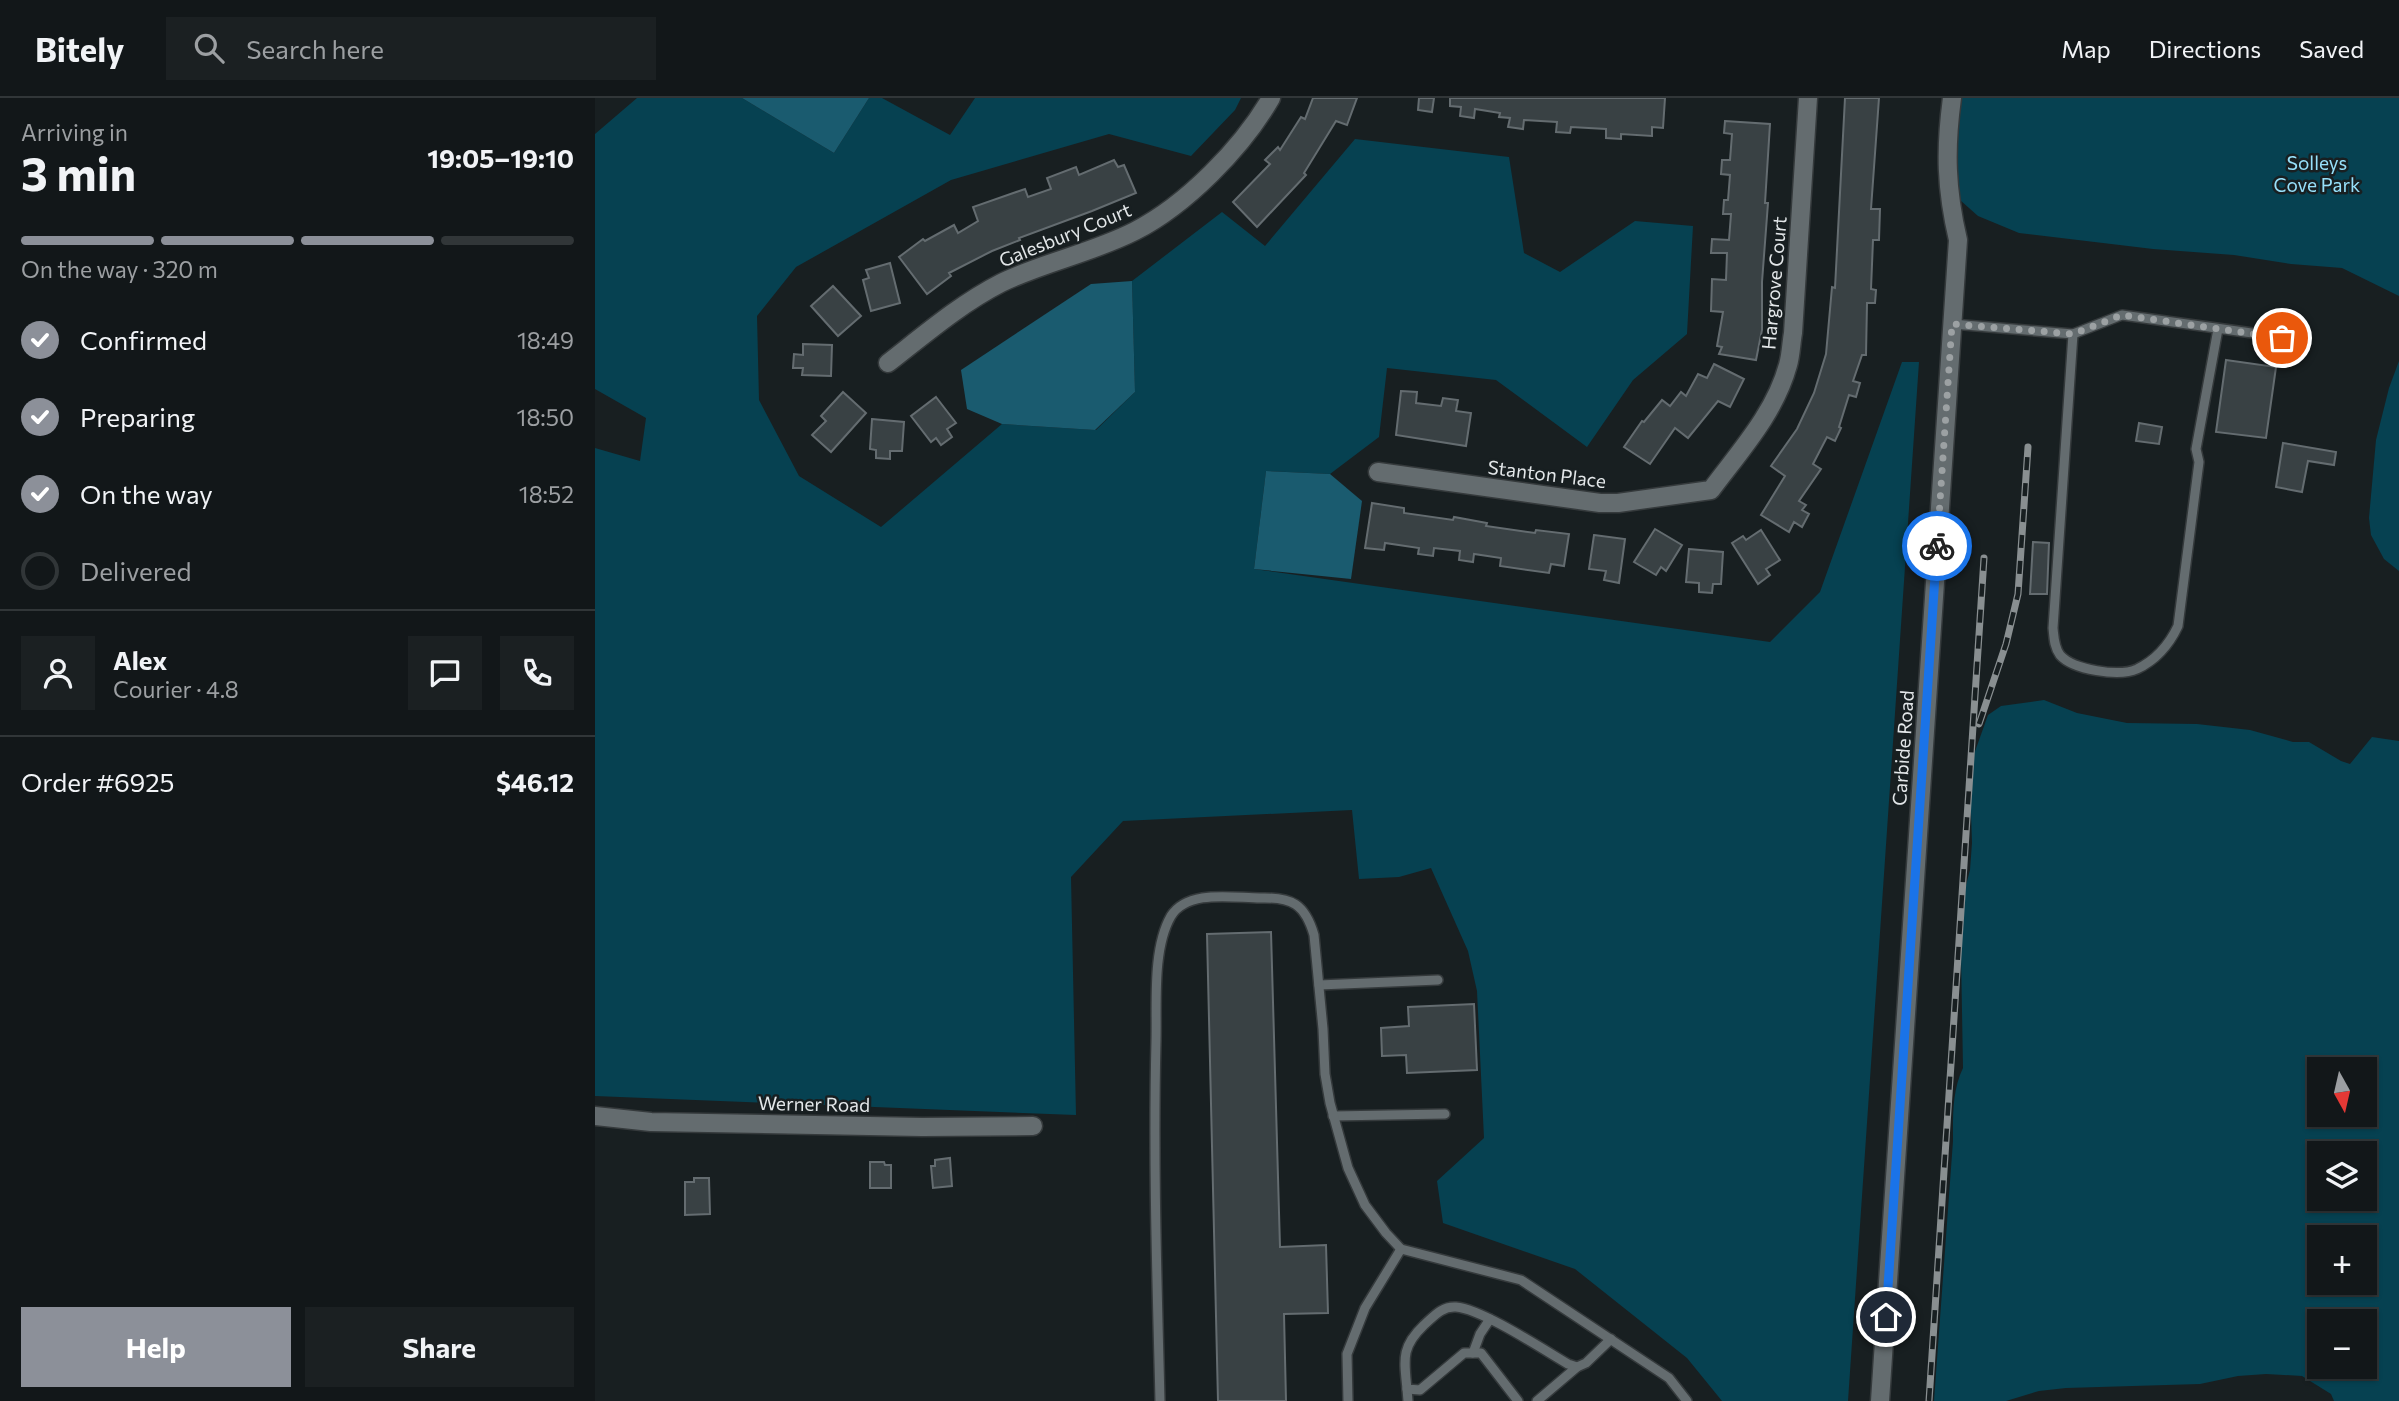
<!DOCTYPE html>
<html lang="en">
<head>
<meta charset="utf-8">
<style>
	:root { --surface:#121719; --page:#1b2022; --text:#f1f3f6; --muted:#9c9fa2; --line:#313638; --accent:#8c9099 }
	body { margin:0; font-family:Commissioner,sans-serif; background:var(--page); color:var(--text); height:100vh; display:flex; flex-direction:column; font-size:26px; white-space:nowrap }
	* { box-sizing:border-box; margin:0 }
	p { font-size:23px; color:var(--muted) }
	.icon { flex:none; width:38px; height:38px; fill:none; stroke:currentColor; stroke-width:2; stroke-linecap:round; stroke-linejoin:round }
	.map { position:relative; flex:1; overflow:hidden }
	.side { display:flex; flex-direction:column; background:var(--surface); width:595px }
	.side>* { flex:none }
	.needle { width:46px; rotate:172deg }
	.fabs { position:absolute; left:1712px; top:959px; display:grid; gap:14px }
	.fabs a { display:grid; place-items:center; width:70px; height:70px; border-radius:0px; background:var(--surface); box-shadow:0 2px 5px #0004,0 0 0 2px var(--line); font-size:35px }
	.pin { position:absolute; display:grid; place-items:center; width:60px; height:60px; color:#fff; margin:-30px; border:4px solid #fff; border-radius:50%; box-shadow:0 2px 7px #0007 }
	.courier { position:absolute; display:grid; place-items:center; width:70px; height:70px; margin:-35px; border:5px solid #1a73e8; border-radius:50%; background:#fff; color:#222; box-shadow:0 2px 9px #0007 }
	.overview em { font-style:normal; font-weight:700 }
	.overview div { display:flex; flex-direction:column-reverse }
	.overview { display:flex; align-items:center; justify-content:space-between; height:119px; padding:0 21px }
	h1 { font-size:46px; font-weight:700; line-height:52px }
	.bar { display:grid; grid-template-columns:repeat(4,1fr); gap:10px 7px; align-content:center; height:84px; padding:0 21px }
	.bar i { height:9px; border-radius:5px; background:var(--line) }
	.bar .active { background:var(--accent) }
	.bar p { grid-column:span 4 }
	.line { display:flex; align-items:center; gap:18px; padding:0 21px; border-top:2px solid var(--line) }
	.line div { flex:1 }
	.round { display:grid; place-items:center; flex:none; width:74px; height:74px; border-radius:0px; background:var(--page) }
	ol { padding:0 21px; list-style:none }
	li { display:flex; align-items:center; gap:21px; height:77px }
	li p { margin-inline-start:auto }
	li .icon { padding:7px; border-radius:50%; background:var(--accent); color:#fff; stroke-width:4 }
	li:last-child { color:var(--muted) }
	li i { width:38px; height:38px; border:4px solid var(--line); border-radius:50% }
	.cta { display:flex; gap:14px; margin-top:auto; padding:14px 21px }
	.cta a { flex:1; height:80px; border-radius:0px; background:var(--accent); color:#fff; font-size:28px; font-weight:700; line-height:80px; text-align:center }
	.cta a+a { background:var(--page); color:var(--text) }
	header { display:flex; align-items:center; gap:42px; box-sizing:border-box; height:98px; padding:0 35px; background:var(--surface); border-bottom:2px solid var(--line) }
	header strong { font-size:33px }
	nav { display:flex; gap:38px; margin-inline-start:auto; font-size:24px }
	.search { width:490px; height:63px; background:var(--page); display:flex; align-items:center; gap:18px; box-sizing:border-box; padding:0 24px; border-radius:0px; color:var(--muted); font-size:26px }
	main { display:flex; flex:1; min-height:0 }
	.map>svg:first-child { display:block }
</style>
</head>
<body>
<header>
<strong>Bitely</strong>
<div class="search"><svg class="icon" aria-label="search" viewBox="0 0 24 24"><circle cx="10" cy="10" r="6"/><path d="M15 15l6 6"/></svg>Search here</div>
<nav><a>Map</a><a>Directions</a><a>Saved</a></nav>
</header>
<main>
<section class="side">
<div class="overview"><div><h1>3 min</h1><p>Arriving in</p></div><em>19:05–19:10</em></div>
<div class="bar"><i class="active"></i><i class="active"></i><i class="active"></i><i></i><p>On the way · 320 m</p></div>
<ol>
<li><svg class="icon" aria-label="check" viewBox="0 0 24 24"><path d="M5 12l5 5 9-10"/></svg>Confirmed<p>18:49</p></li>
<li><svg class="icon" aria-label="check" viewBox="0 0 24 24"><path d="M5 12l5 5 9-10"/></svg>Preparing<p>18:50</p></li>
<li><svg class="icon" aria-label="check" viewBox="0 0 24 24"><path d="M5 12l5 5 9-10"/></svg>On the way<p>18:52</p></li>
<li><i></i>Delivered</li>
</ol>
<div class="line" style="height:126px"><a class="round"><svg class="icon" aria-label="person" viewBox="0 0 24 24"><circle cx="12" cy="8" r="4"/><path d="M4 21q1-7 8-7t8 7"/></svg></a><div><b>Alex</b><p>Courier · 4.8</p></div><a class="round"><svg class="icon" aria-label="chat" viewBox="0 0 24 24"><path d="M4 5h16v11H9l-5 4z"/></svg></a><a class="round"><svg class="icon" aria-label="phone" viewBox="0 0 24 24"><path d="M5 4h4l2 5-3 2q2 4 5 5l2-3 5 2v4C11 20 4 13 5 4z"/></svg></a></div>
<div class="line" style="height:91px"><div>Order #6925</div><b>$46.12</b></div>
<div class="cta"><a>Help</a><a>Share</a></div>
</section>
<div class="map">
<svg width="1804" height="1303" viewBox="0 0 1804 1303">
	<rect width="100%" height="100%" fill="#181f21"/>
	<!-- green -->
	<g fill="#064151" fill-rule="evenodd">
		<path d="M42 0H147L239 55 274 0H287L355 37 380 0H646L640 12 596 58 514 36 356 82 201 169 162 218 164 302 204 378 286 429 407 326 501 332 540 294 537 183 627 114 670 148 760 41 914 59 929 155 965 174 1040 123 1098 128 1092 236 1038 282 992 349 901 282 792 270 784 339 735 376 671 373 659 471 1175 544 1225 494 1307 264H1324L1253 1303H1127L1092 1260 980 1171 848 1125 842 1083 889 1040 882 893 873 853 836 770 804 779 764 781 757 712 528 723 476 779 481 1017 0 998V350L45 363 51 320 0 291V36Z"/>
		<path d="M1366 0H1804V198L1747 170 1696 166 1639 157 1558 151 1424 135 1383 118 1365 102 1361 69 1362 27Z"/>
		<path d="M1804 263V473L1789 461 1776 437 1774 420 1781 342 1794 290Z"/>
		<path d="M1449 602 1482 615 1532 625 1602 626 1655 632 1698 644H1714L1746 663 1755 666 1777 639 1804 643V1303H1739L1736 1296 1707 1278 1671 1276 1643 1278 1605 1286 1471 1290 1444 1293 1411 1303H1339L1358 1043C1358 1018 1357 993 1368 970L1366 857 1369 795 1375 772 1377 745 1375 685 1378 659 1393 617 1406 608ZM1724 971H1769V1017H1724ZM1724 1055H1769V1101H1724ZM1769 1139V1185H1724V1139ZM1769 1223V1269H1724V1223Z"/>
	</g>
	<!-- water -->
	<g fill="#1a5b6f">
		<path d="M147 0H274L239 55Z"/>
		<path d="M537 183 540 294 500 332 407 326 372 311 366 272 496 186Z"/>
		<path d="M671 373 735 376 767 403 756 481 659 471Z"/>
	</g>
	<!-- building -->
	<g fill="#394144" stroke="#646c70" stroke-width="2">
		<path d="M718 0H762L752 27 741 23 709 75 711 77 662 129 638 104 675 66 670 62 683 49 685 52 706 19 710 21Z"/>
		<path d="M824 0H839L837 14 823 12Z"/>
		<path d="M855 0H1070L1068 30 1057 29V38L1026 36V41L1011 40V31L976 29 975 35 961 34 962 24 929 22 928 31 913 29 915 20 904 19 905 15 880 11 879 20 865 18 866 9 855 8Z"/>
		<path d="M1250 0H1284L1276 111H1285L1284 142H1278L1276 191 1281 192 1280 205H1272L1271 257H1267L1258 283 1265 285 1261 299 1254 297 1244 329 1246 330 1240 343 1232 339 1218 366 1226 371 1204 403 1211 407 1207 412 1214 416 1207 429 1199 424 1194 434 1166 417 1190 378 1176 368 1202 331 1219 295 1231 256 1237 189 1240 190Z"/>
		<path d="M1130 23 1175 26 1170 105H1173L1167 184V232L1161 262 1124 256 1127 249 1122 248 1128 214 1116 213 1117 181 1131 182 1132 155H1116L1117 141 1134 142 1136 116H1128L1129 102H1133L1135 77 1126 76 1127 62H1135L1137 36 1129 35Z"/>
		<path d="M519 62 523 69 529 67 541 95 497 113 424 140 425 142 397 153 354 175 356 178 332 196 304 159 328 141 330 143 359 127 363 135 383 123 378 109 430 91 433 99 456 91 452 80 481 69 484 77Z"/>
		<path d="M295 165 305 205 276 213 268 182 274 180 271 172Z"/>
		<path d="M238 188 266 218 243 238 216 208Z"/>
		<path d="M208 246 237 247 236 278 207 277 208 270H198L199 256 208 257Z"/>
		<path d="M1631 262 1681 269 1671 340 1621 334Z"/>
		<path d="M1119 266 1149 281 1135 309 1123 303 1093 340 1080 330 1055 366 1029 349 1047 323 1049 324 1067 302 1075 308 1086 294 1091 298 1103 276 1112 280Z"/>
		<path d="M806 293 822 294 821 305 846 308 848 300 863 302 861 313 876 315 871 348 801 337Z"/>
		<path d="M248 294 271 315 236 354 217 337 231 323 226 318Z"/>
		<path d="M341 299 361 325 352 331 357 339 346 347 341 340 336 344 316 318Z"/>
		<path d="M277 321 309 324 307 353H295V361L281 360V352L275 351Z"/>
		<path d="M1544 325 1567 329 1564 346 1541 343Z"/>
		<path d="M1688 345 1741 354 1739 367 1713 363 1707 394 1681 389Z"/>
		<path d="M777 405 809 410V415L858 422 859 419 892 425 891 428 940 435 941 432 974 436 969 468 956 466 954 475 905 468 906 460 879 456 878 464 864 462 865 453 839 450 838 458 823 456 824 450 790 445 789 452 770 450Z"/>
		<path d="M1060 431 1087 447 1071 473 1066 469 1061 477 1039 464Z"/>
		<path d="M1166 432 1185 462 1171 471 1175 477 1163 486 1137 445 1148 438 1151 442Z"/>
		<path d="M999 437 1030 441 1024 485 1009 482 1011 473 994 471Z"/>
		<path d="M1438 444 1454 445 1452 496H1435Z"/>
		<path d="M1094 451 1128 454 1126 486H1118L1117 495 1104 494V485L1091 484Z"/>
		<path d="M676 834 685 1149 731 1147 733 1215 689 1216 691 1303H623L612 836Z"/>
		<path d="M879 906 882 972 812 975 811 957 787 958 786 930 814 928 813 909Z"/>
		<path d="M355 1060 357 1088 338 1090 336 1068H340V1062Z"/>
		<path d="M275 1064H289L290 1067H296V1090H275Z"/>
		<path d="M99 1080H114L115 1116 90 1117V1084H99Z"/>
	</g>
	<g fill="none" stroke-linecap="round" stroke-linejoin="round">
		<!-- service casing -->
		<g stroke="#353a3c" stroke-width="12">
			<g id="service">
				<path d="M1357 226 1478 236 1527 217 1708 242"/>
				<path d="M1478 236 1458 530C1459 539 1459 549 1465 557 1478 572 1524 579 1542 571 1561 562 1574 547 1583 528L1604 364 1601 351 1623 231"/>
				<path d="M724 887 843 882"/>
				<path d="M738 1018 850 1016"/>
				<path d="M878 1255 885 1236 895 1221"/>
				<path d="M812 1291 813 1303"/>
				<path d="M565 1303C562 1183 558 1063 561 943 562 906 557 851 576 818 593 791 638 800 665 800 697 799 710 806 719 837L728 931 730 976 735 1005 753 1070 770 1107 791 1135 806 1151 926 1182 1074 1280 1092 1303"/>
				<path d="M753 1303 752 1256 770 1210 806 1151"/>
				<path d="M923 1303 886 1255H869L825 1292 812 1291C809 1261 806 1249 829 1227 839 1218 847 1208 861 1209 887 1211 949 1252 973 1266L982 1269"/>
				<path d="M942 1303 982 1269 991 1265 1016 1241"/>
			</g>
		</g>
		<!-- minor casing -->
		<g stroke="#353a3c" stroke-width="21">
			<g id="minor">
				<path d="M293 265C329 237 365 206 406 185 449 164 497 155 540 133 591 107 647 50 676 0"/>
				<path d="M783 374 1005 405H1023L1116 392C1145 353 1180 315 1193 267 1196 257 1196 246 1198 235L1213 0"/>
				<path d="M0 1018 56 1024 327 1029 438 1028"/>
				<path d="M1285 1303 1363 142C1351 91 1350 52 1357 0"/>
			</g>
		</g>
		<!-- service -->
		<use href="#service" stroke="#646c6f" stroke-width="9"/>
		<!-- minor -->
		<use href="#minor" stroke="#646c6f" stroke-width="18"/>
		<!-- rail casing -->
		<g stroke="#898f91" stroke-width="7">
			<g id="rail">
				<path d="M1384 626 1411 546 1423 496 1433 349"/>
				<path d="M1334 1303 1389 460"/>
			</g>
		</g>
		<!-- rail -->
		<use href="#rail" stroke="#181f21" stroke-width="4.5" stroke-dasharray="13" stroke-linecap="butt"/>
	</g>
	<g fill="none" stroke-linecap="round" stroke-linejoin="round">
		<!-- done -->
		<path stroke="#9ca1a3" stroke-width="7" stroke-dasharray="0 12.6" d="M1342 448 1357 226 1478 236 1527 217 1687 240"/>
		<!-- route -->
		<path stroke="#1a73e8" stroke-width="9" d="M1291 1219 1342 448"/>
	</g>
	<g text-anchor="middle" stroke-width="5" stroke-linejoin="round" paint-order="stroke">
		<!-- park labels -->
		<g font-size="19" fill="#97e0fa" stroke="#181f21">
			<text x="1722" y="72">Solleys<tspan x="1722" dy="22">Cove Park</tspan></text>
		</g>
		<!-- street labels -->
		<g font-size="19" fill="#e3e7e9" stroke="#181f21">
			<text transform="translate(470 137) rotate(-22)" y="7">Galesbury Court</text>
			<text transform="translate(1179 185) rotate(-85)" y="7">Hargrove Court</text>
			<text transform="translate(952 376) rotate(7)" y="7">Stanton Place</text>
			<text transform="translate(1308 650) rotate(-86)" y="7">Carbide Road</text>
			<text transform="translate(219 1006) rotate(1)" y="7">Werner Road</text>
		</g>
	</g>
</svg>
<div class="fabs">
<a><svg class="needle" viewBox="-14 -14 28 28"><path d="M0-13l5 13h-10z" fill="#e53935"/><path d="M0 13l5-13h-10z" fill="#9c9fa2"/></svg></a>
<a><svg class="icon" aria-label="layers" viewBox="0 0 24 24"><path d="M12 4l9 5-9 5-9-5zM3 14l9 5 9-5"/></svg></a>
<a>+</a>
<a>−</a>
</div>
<div class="pin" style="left:1687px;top:240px;background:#ea580c"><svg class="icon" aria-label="bag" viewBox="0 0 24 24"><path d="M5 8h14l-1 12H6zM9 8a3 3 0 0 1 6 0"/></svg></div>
<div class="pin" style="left:1291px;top:1219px;background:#1f2937"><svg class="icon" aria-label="home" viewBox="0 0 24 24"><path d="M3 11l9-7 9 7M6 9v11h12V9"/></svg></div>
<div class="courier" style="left:1342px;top:448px"><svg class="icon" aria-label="bike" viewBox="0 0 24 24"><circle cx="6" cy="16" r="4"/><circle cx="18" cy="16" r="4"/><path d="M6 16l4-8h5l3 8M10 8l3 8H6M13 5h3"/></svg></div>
</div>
</main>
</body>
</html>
